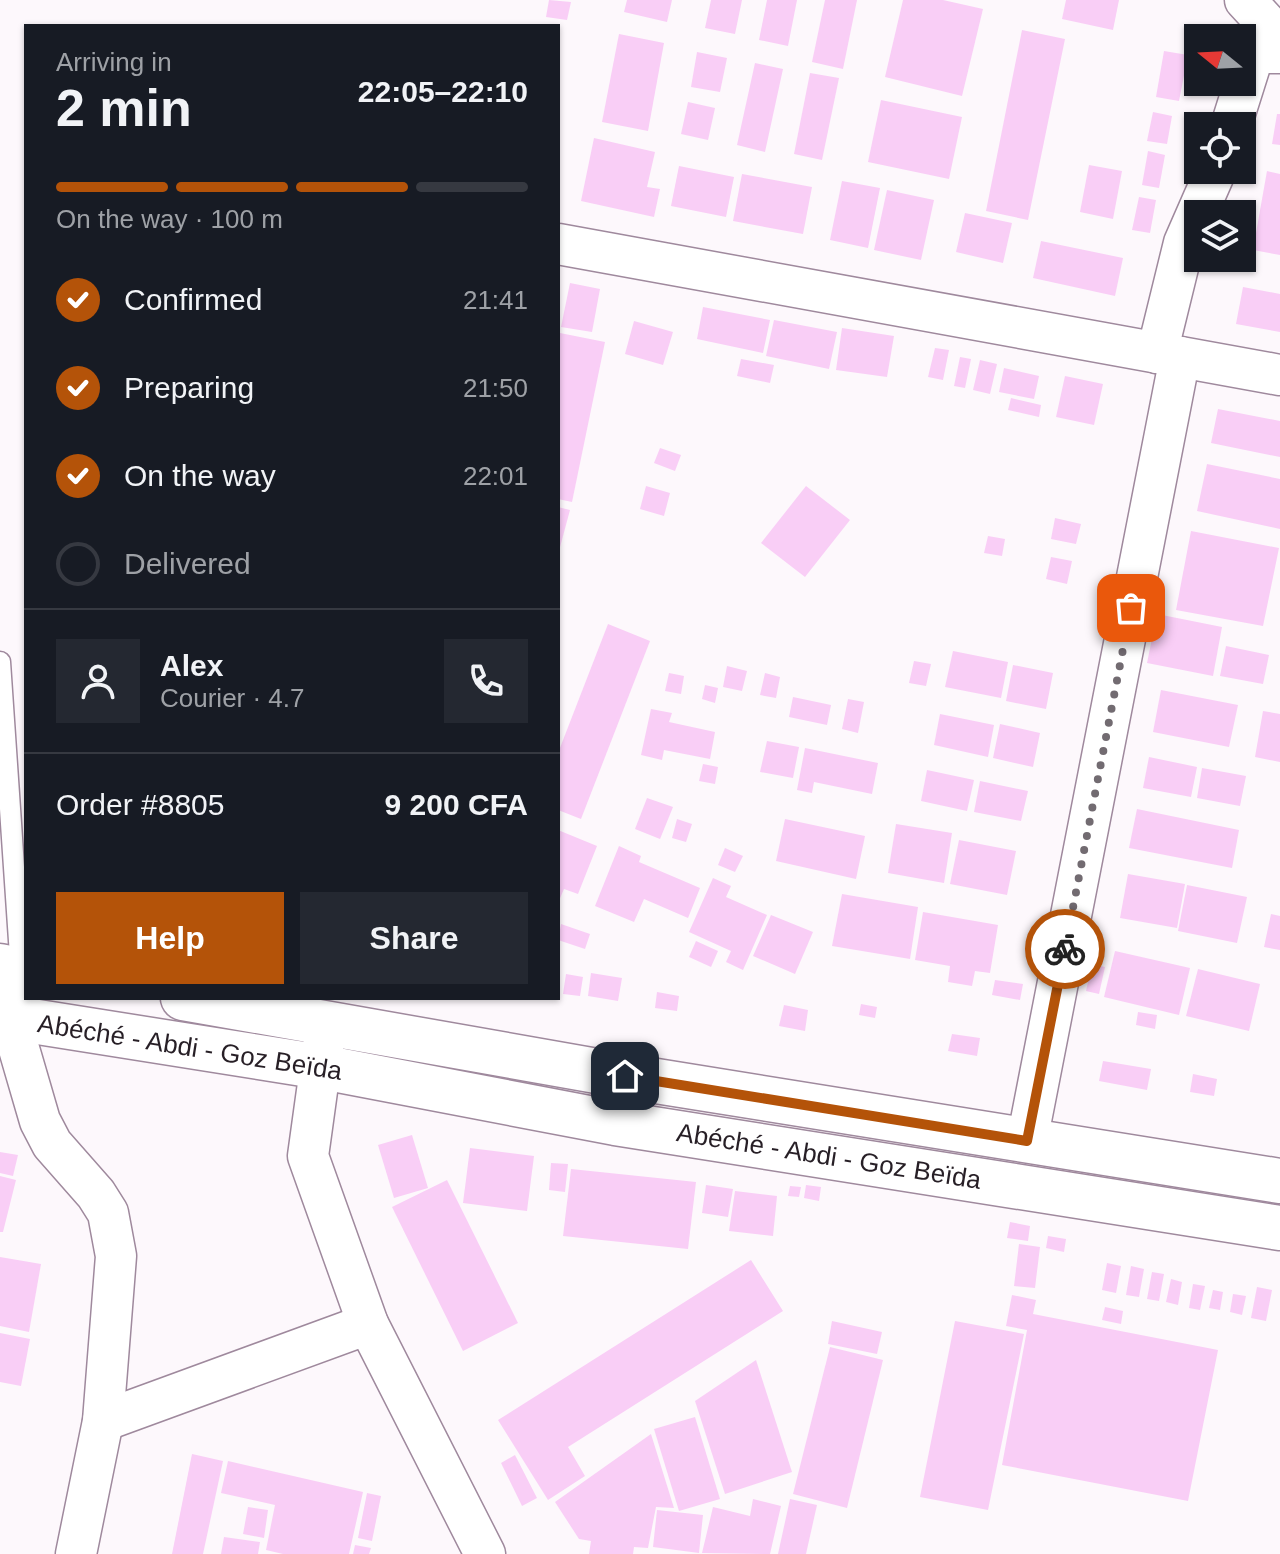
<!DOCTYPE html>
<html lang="en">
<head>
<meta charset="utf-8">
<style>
	:root { --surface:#171b24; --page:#242831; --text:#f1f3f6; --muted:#9ea1a6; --line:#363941; --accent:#b45309 }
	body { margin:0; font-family:Arial,sans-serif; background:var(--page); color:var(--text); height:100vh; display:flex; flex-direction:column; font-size:30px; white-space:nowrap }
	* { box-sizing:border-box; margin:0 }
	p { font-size:26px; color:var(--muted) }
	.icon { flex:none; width:44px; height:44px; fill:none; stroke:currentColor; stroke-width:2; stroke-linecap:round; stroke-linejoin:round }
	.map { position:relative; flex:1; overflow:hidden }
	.side { position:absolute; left:24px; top:24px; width:536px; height:976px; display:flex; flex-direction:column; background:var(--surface); border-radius:0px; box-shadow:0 2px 6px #0004 }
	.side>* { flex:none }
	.needle { width:52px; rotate:288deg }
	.tools { position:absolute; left:1184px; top:24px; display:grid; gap:16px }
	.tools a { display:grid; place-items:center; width:72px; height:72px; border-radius:0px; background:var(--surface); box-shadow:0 2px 6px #0004; font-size:40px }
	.pin { position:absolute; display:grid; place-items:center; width:68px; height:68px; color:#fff; margin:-34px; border-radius:16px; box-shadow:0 4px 12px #0006 }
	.courier { position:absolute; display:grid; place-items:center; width:80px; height:80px; margin:-40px; border:6px solid #b45309; border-radius:50%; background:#fff; color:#222; box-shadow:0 2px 10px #0007 }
	.headline em { font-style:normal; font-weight:800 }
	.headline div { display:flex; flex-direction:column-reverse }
	.headline { display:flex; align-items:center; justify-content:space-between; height:136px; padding:0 32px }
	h1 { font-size:52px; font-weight:800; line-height:60px }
	.bar { display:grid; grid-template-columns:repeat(4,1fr); gap:12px 8px; align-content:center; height:96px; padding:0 32px }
	.bar i { height:10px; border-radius:6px; background:var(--line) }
	.bar .current { background:var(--accent) }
	.bar p { grid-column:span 4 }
	.line { display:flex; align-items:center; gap:20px; padding:0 32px; border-top:2px solid var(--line) }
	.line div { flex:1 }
	.round { display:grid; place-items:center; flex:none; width:84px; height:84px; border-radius:0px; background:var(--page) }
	ol { padding:0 32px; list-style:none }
	li { display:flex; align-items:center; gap:24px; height:88px }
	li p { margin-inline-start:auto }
	li .icon { padding:8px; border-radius:50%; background:var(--accent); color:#fff; stroke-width:4 }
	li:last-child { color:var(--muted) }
	li i { width:44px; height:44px; border:4px solid var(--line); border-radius:50% }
	.button { display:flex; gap:16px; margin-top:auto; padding:16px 32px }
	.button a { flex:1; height:92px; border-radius:0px; background:var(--accent); color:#fff; font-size:32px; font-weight:800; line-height:92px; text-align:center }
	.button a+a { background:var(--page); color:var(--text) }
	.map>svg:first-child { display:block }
</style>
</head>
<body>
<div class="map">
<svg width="1280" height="1554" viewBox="0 0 1280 1554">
	<rect width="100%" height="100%" fill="#fdf8fc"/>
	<!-- building -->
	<g fill="#f9cef6">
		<path d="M549 0 571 2 567 20 546 17Z"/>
		<path d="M627 0H672L667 22 624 12Z"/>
		<path d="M711 0H742L735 34 705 28Z"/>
		<path d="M767 0H797L788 46 759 40Z"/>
		<path d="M825 0H857L843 69 812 62Z"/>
		<path d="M903 0H943L983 9 962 96 885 77Z"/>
		<path d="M1066 0H1119L1113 30 1062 19Z"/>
		<path d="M1022 30 1065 39 1028 220 986 211Z"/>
		<path d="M619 34 664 43 648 131 602 122Z"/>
		<path d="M1164 51 1188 55 1179 101 1156 97Z"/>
		<path d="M697 52 727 58 720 92 691 87Z"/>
		<path d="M755 63 783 69 765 152 737 145Z"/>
		<path d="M810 73 839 78 822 160 794 154Z"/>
		<path d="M881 100 962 117 949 179 868 162Z"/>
		<path d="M688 102 715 108 708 140 681 134Z"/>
		<path d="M1153 112 1172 116 1167 144 1147 141Z"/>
		<path d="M1277 114H1280V145L1272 144Z"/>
		<path d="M594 138 655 152 647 187 660 189 654 217 581 201Z"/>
		<path d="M1148 151 1165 155 1159 188 1142 185Z"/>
		<path d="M1089 165 1122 171 1113 219 1080 212Z"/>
		<path d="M679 166 734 177 726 217 671 206Z"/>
		<path d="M1267 171 1280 174V255L1253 250Z"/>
		<path d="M742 174 812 187 803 234 733 221Z"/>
		<path d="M842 181 880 188 868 248 830 240Z"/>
		<path d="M887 190 934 200 921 260 874 250Z"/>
		<path d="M1139 197 1156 200 1150 233 1132 230Z"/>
		<path d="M965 213 1012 223 1003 263 956 252Z"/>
		<path d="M1041 241 1123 258 1115 296 1033 278Z"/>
		<path d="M570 283 600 289 592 332 561 327Z"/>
		<path d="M1243 287 1280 294V332L1236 324Z"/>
		<path d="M703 307 770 320 763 353 697 339Z"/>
		<path d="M774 320 837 332 829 369 766 356Z"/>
		<path d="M634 321 673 332 663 365 625 354Z"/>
		<path d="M842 328 894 336 887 377 836 370Z"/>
		<path d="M560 333 605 342 572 502 558 499Z"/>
		<path d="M935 348 949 350 943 380 928 377Z"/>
		<path d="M960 357 971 359 965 388 954 386Z"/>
		<path d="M741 359 774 365 770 383 737 376Z"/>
		<path d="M980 360 997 364 990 394 973 390Z"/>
		<path d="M1004 368 1039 376 1034 399 999 392Z"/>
		<path d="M1065 376 1103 384 1094 425 1056 417Z"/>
		<path d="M1011 398 1041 405 1039 417 1008 410Z"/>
		<path d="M1218 409 1280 421V457L1211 443Z"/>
		<path d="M660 448 681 455 675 471 654 463Z"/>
		<path d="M1207 464 1280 479V529L1197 511Z"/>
		<path d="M646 486 670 493 664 516 640 509Z"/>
		<path d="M806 486 850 520 805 577 761 543Z"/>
		<path d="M558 507 570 510 559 551H558Z"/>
		<path d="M1055 518 1081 524 1076 544 1051 539Z"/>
		<path d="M1191 531 1279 548 1263 626 1176 610Z"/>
		<path d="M988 536 1005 539 1002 556 984 553Z"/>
		<path d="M1051 557 1072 561 1067 584 1046 579Z"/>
		<path d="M1157 614 1222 627 1213 676 1147 663Z"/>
		<path d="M608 624 650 641 581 819 558 810V753Z"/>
		<path d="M1226 646 1269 655 1263 684 1220 676Z"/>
		<path d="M953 651 1008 662 1001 698 945 687Z"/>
		<path d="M914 661 931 664 926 686 909 683Z"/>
		<path d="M1013 665 1053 673 1046 709 1006 701Z"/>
		<path d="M727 666 747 671 742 691 723 687Z"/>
		<path d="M669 673 684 676 681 694 665 691Z"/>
		<path d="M765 673 780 677 776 698 760 695Z"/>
		<path d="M705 685 718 688 715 703 702 699Z"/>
		<path d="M1161 690 1238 705 1229 747 1153 732Z"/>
		<path d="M793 697 831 705 827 725 789 717Z"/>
		<path d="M848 699 864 702 858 733 842 729Z"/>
		<path d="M651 709 672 713 669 722 715 732 710 759 664 750 662 760 641 755Z"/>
		<path d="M1263 711 1280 714V762L1255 757Z"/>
		<path d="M940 714 994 725 988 757 934 745Z"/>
		<path d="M1000 724 1040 733 1033 767 993 758Z"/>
		<path d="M767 741 799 747 793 778 760 772Z"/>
		<path d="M805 748 878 763 872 794 814 782 812 793 797 790Z"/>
		<path d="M1149 757 1197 767 1191 797 1143 788Z"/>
		<path d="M703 764 718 767 715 784 699 781Z"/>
		<path d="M1202 768 1246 776 1240 806 1197 798Z"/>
		<path d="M927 770 974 780 967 811 921 801Z"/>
		<path d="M980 781 1028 791 1021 821 974 812Z"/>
		<path d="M647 798 673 807 660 839 635 829Z"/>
		<path d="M1137 809 1239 830 1232 868 1129 848Z"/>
		<path d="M677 819 692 824 686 842 672 838Z"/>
		<path d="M785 819 865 836 856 879 776 861Z"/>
		<path d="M896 824 952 833 944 883 888 873Z"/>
		<path d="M558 830 597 846 578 894 564 889 558 903Z"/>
		<path d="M959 840 1016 851 1007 895 950 884Z"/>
		<path d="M619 846 641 856 639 862 700 888 688 918 644 899 634 922 595 906Z"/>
		<path d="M725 848 743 856 735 872 718 865Z"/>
		<path d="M1128 874 1185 884 1177 928 1120 918Z"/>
		<path d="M713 878 731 886 726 897 767 915 743 970 726 962 731 951 689 932Z"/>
		<path d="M1187 885 1247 897 1237 943 1178 931Z"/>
		<path d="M842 894 918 907 910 959 832 946Z"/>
		<path d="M923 912 998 925 990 973 975 971 972 986 948 982 950 966 915 960Z"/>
		<path d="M1271 914 1280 916V950L1264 947Z"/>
		<path d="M771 915 813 932 795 974 753 956Z"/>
		<path d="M561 924 590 934 585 949 558 940Z"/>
		<path d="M696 941 718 951 711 967 689 957Z"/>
		<path d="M1115 951 1190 968 1179 1015 1104 997Z"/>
		<path d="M1092 964 1105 967 1099 994 1086 991Z"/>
		<path d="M1198 969 1260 984 1249 1031 1186 1016Z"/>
		<path d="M591 973 622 978 618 1001 588 996Z"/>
		<path d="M566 974 583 977 580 996 563 994Z"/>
		<path d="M995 980 1023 984 1020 1000 992 995Z"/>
		<path d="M657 992 679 996 677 1011 655 1008Z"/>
		<path d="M861 1004 877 1007 875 1018 859 1015Z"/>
		<path d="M784 1005 808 1010 805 1031 779 1026Z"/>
		<path d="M1138 1012 1157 1015 1155 1029 1136 1025Z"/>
		<path d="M952 1034 980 1038 977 1056 948 1051Z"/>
		<path d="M1103 1061 1151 1069 1147 1090 1099 1081Z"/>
		<path d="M1193 1074 1217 1079 1214 1096 1190 1092Z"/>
		<path d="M412 1135 428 1188 394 1198 378 1145Z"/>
		<path d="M470 1148 534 1156 527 1211 463 1203Z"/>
		<path d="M0 1152 18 1155 13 1176 0 1173Z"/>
		<path d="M551 1163 568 1164 565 1192 549 1190Z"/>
		<path d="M571 1169 696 1182 688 1249 563 1236Z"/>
		<path d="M0 1176 16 1180 3 1232H0Z"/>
		<path d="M447 1180 518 1323 463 1351 392 1207Z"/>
		<path d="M706 1185 733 1189 728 1217 702 1213Z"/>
		<path d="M806 1185 821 1187 819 1201 804 1198Z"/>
		<path d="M790 1186 801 1187 799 1197 788 1196Z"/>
		<path d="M735 1191 777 1196 773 1236 729 1231Z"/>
		<path d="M1010 1222 1030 1226 1028 1241 1007 1238Z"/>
		<path d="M1048 1236 1066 1239 1064 1252 1046 1248Z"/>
		<path d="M1019 1244 1040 1247 1035 1288 1014 1286Z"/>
		<path d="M0 1257 41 1264 29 1332 0 1326Z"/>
		<path d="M751 1260 783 1311 568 1447 585 1476 548 1500 498 1420Z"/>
		<path d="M1107 1263 1121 1266 1116 1293 1102 1290Z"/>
		<path d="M1131 1266 1144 1269 1139 1297 1126 1295Z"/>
		<path d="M1152 1272 1164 1274 1159 1301 1147 1299Z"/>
		<path d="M1171 1279 1182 1282 1178 1305 1166 1302Z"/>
		<path d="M1193 1284 1205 1286 1200 1310 1189 1308Z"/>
		<path d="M1257 1287 1272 1290 1266 1321 1251 1318Z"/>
		<path d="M1213 1290 1223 1292 1220 1310 1209 1308Z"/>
		<path d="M1233 1294 1246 1296 1242 1315 1230 1312Z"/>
		<path d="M1012 1295 1036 1300 1033 1314 1218 1350 1188 1501 1002 1465 1027 1330 1006 1326Z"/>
		<path d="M1105 1307 1123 1311 1121 1324 1102 1320Z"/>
		<path d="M832 1321 882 1332 877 1354 828 1344Z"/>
		<path d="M955 1321 1024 1334 988 1510 920 1497Z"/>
		<path d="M0 1333 30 1339 21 1386 0 1382Z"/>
		<path d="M830 1347 883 1360 847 1508 793 1494Z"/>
		<path d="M756 1360 792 1472 725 1494 695 1401Z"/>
		<path d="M695 1417 720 1499 679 1511 654 1429Z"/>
		<path d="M651 1434 674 1508 656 1507 648 1548 634 1547 633 1554H589L591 1541 579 1539 555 1502Z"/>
		<path d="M192 1454 223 1461 203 1554H172Z"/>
		<path d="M515 1455 537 1498 522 1506 501 1463Z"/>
		<path d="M228 1461 363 1492 349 1554H283L266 1550 275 1505 221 1493Z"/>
		<path d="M367 1493 381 1496 372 1541 358 1538Z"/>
		<path d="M753 1499 781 1506 770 1554 702 1553 713 1507 750 1516Z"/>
		<path d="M790 1499 817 1505 806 1554H778Z"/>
		<path d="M248 1507 268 1510 264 1538 243 1534Z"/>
		<path d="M657 1510 703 1515 699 1553 653 1547Z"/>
		<path d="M224 1537 260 1542 258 1554H221Z"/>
		<path d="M355 1545 371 1548 369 1554H353Z"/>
	</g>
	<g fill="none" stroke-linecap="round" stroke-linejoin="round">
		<!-- service casing -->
		<g stroke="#9f899d" stroke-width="23">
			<path id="service" d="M0 662 21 970"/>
		</g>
		<!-- minor casing -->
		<g stroke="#9f899d" stroke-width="43">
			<g id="minor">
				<path d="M1245 0 1280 38"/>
				<path d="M1231 126 1254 53H1280"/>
				<path d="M558 244 1280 375"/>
				<path d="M1157 353 1184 243 1216 170"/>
				<path d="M21 970 10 1018 40 1121 52 1144 96 1194 108 1213 116 1256 103 1421 76 1554"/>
				<path d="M325 1033 308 1156 368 1324 485 1554"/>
				<path d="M1027 1141 1180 357"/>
				<path d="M103 1421 368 1324"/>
			</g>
		</g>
		<!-- secondary casing -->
		<g stroke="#9f899d" stroke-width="47">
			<g id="secondary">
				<path d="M0 966 26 971"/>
				<path d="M183 998 625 1076 1280 1181"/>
				<path d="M0 1016 322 1067 615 1123 1280 1228"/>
			</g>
		</g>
		<!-- service -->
		<use href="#service" stroke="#fff" stroke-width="20"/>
		<!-- minor -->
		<use href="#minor" stroke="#fff" stroke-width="40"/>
		<!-- secondary -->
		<use href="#secondary" stroke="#fff" stroke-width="44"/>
	</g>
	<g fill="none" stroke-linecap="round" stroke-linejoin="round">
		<!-- done -->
		<path stroke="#726b71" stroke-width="8" stroke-dasharray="0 14.4" d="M1065 949 1131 608"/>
		<!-- route -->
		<path stroke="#b45309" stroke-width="10" d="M625 1076 1027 1141 1065 949"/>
	</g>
	<g text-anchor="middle" stroke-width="6" stroke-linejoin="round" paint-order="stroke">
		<!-- street labels -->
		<g font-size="26" fill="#271f26" stroke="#fff">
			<text transform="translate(190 1047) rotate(9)" y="9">Abéché - Abdi - Goz Beïda</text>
			<text transform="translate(829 1156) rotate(9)" y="9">Abéché - Abdi - Goz Beïda</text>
		</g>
	</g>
</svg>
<div class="tools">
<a><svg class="needle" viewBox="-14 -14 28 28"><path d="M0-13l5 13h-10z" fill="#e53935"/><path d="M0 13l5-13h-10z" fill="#9ea1a6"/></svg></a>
<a><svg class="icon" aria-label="locate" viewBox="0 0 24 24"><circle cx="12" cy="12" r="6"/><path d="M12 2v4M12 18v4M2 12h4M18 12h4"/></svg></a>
<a><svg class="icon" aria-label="layers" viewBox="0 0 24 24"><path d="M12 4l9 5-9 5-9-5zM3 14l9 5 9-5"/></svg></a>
</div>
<div class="pin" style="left:1131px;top:608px;background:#ea580c"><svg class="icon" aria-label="bag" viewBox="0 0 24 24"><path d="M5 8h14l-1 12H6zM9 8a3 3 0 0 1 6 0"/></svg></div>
<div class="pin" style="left:625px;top:1076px;background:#1f2937"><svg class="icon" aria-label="home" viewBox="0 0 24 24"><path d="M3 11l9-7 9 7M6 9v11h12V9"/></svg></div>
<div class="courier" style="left:1065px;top:949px"><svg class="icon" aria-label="bike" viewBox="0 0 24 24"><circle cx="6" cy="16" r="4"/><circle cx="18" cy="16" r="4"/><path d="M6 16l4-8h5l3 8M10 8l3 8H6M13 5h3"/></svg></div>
<section class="side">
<div class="headline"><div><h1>2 min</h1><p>Arriving in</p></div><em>22:05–22:10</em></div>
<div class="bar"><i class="current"></i><i class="current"></i><i class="current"></i><i></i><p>On the way · 100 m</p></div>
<ol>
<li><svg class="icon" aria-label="check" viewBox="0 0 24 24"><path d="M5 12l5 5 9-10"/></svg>Confirmed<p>21:41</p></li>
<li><svg class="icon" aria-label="check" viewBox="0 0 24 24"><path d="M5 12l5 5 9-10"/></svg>Preparing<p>21:50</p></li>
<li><svg class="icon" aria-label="check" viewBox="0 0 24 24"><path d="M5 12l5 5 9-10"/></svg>On the way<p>22:01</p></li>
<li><i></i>Delivered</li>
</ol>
<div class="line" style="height:144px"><a class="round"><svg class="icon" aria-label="person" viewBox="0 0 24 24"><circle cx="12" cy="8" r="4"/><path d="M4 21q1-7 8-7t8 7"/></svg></a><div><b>Alex</b><p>Courier · 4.7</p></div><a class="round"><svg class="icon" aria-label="phone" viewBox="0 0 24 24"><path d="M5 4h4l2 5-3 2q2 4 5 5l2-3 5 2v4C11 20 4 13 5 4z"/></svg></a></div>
<div class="line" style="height:104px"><div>Order #8805</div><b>9 200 CFA</b></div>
<div class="button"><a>Help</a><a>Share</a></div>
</section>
</div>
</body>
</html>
